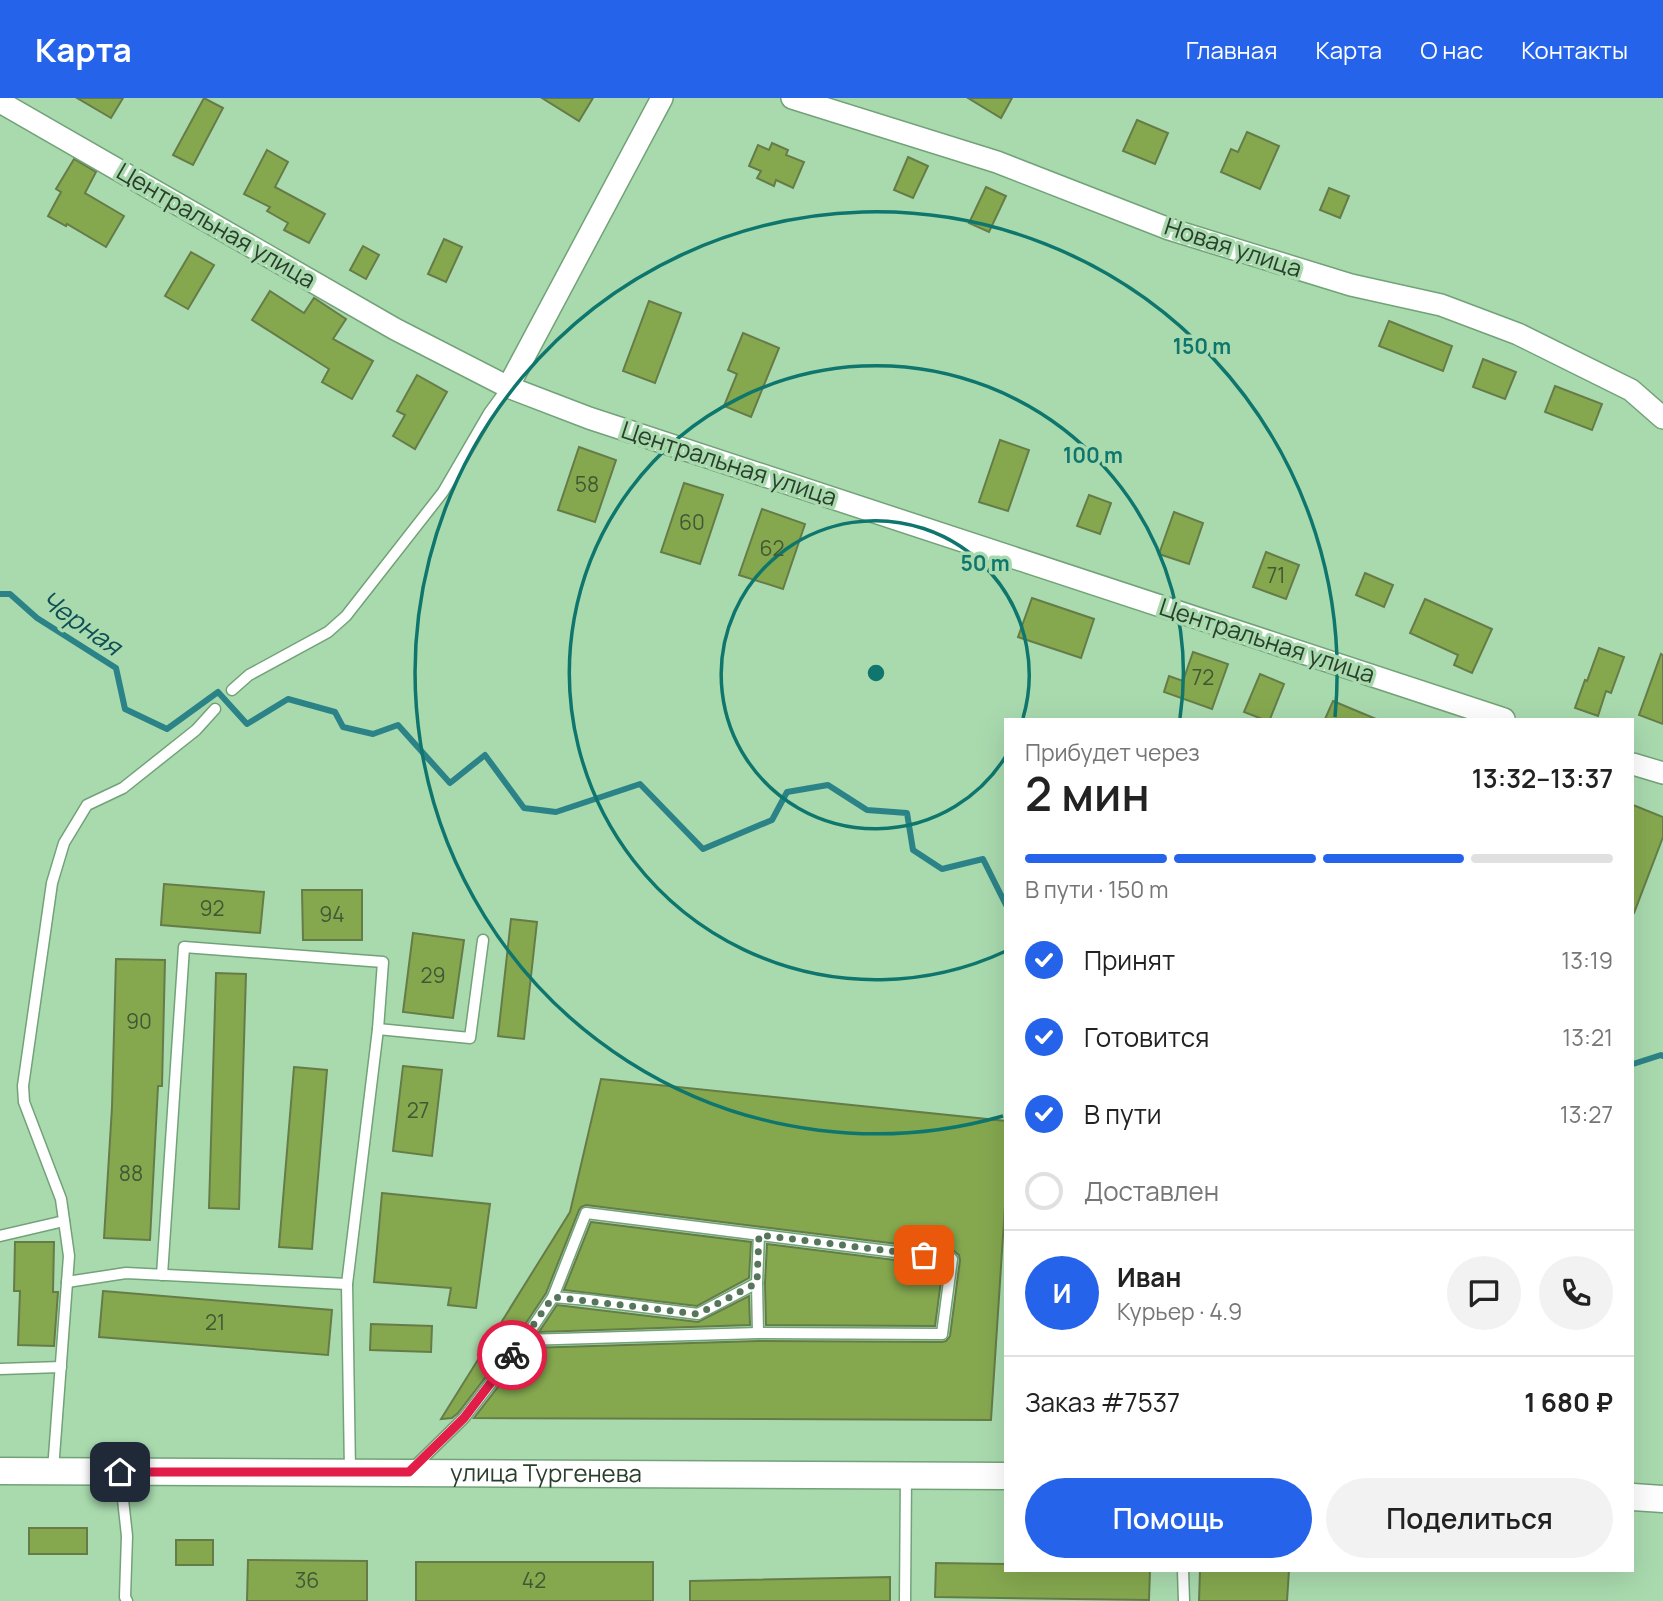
<!DOCTYPE html>
<html lang="ru">
<head>
<meta charset="utf-8">
<style>
	:root { --surface:#fff; --page:#f2f2f2; --text:#222; --muted:#767676; --line:#e0e0e0; --accent:#2563eb }
	body { margin:0; font-family:Manrope,sans-serif; background:var(--page); color:var(--text); height:100vh; display:flex; flex-direction:column; font-size:26px; white-space:nowrap }
	* { box-sizing:border-box; margin:0 }
	p { font-size:23px; color:var(--muted) }
	.icon { flex:none; width:38px; height:38px; fill:none; stroke:currentColor; stroke-width:2; stroke-linecap:round; stroke-linejoin:round }
	.map { position:relative; flex:1; overflow:hidden }
	.drawer { position:absolute; left:1004px; top:620px; width:630px; height:854px; display:flex; flex-direction:column; background:var(--surface); border-radius:0px; box-shadow:0 7px 28px #0002 }
	.drawer>* { flex:none }
	.pin { position:absolute; display:grid; place-items:center; width:60px; height:60px; color:#fff; margin:-30px; border-radius:14px; box-shadow:0 4px 10px #0006 }
	.courier { position:absolute; display:grid; place-items:center; width:70px; height:70px; margin:-35px; border:5px solid #e11d48; border-radius:50%; background:#fff; color:#222; box-shadow:0 2px 9px #0007 }
	.head em { font-style:normal; font-weight:600 }
	.head div { display:flex; flex-direction:column-reverse }
	.head { display:flex; align-items:center; justify-content:space-between; height:119px; padding:0 21px }
	h1 { font-size:46px; font-weight:600; line-height:52px }
	.bar { display:grid; grid-template-columns:repeat(4,1fr); gap:10px 7px; align-content:center; height:84px; padding:0 21px }
	.bar i { height:9px; border-radius:5px; background:var(--line) }
	.bar .active { background:var(--accent) }
	.bar p { grid-column:span 4 }
	.line { display:flex; align-items:center; gap:18px; padding:0 21px; border-top:2px solid var(--line) }
	.line div { flex:1 }
	.round { display:grid; place-items:center; flex:none; width:74px; height:74px; border-radius:37px; background:var(--page) }
	ol { padding:0 21px; list-style:none }
	li { display:flex; align-items:center; gap:21px; height:77px }
	li p { margin-inline-start:auto }
	li .icon { padding:7px; border-radius:50%; background:var(--accent); color:#fff; stroke-width:4 }
	li:last-child { color:var(--muted) }
	li i { width:38px; height:38px; border:4px solid var(--line); border-radius:50% }
	.action { display:flex; gap:14px; margin-top:auto; padding:14px 21px }
	.action a { flex:1; height:80px; border-radius:42px; background:var(--accent); color:#fff; font-size:28px; font-weight:600; line-height:80px; text-align:center }
	.action a+a { background:var(--page); color:var(--text) }
	header { display:flex; align-items:center; gap:42px; box-sizing:border-box; height:98px; padding:0 35px; background:var(--accent); color:#fff }
	header strong { font-size:33px }
	nav { display:flex; gap:38px; margin-inline-start:auto; font-size:24px }
	.map>svg:first-child { display:block }
</style>
</head>
<body>
<header>
<strong>Карта</strong>
<nav><a>Главная</a><a>Карта</a><a>О нас</a><a>Контакты</a></nav>
</header>
<div class="map">
<svg width="1663" height="1503" viewBox="0 0 1663 1503">
	<rect width="100%" height="100%" fill="#a9daae"/>
	<g fill="none" stroke-linecap="round" stroke-linejoin="round">
		<!-- stream -->
		<g stroke="#2c8387" stroke-width="6">
			<path d="M0 496H10L37 520 116 570 125 611 167 631 218 594 247 626 288 601 335 614 343 629 373 636 398 627 450 685 485 657 524 710 556 714 640 686 703 751 772 722 787 694 828 687 867 712 907 715 913 752 942 771 983 761 1006 807"/>
			<path d="M1633 966 1661 957 1663 958"/>
		</g>
	</g>
	<!-- building -->
	<g fill="#85a84f" stroke="#667c48" stroke-width="2">
		<path d="M77 0H123L111 20Z"/>
		<path d="M204 0 223 10 193 67 173 57Z"/>
		<path d="M542 0H593L579 23Z"/>
		<path d="M968 0H1012L1001 20Z"/>
		<path d="M1137 22 1168 35 1155 66 1123 53Z"/>
		<path d="M1247 34 1279 48 1260 91 1221 74 1231 51 1238 54Z"/>
		<path d="M772 45 788 52 786 57 804 64 793 90 776 82 774 88 757 80 761 73 749 68 758 47 769 52Z"/>
		<path d="M267 52 288 64 275 89 325 116 309 145 284 132 288 125 267 113 270 109 244 96Z"/>
		<path d="M908 59 928 68 913 100 894 92Z"/>
		<path d="M74 61 96 74 85 95 124 118 106 149 67 126 66 128 48 118 61 94 56 91Z"/>
		<path d="M986 89 1006 98 989 134 969 125Z"/>
		<path d="M1329 90 1349 98 1340 120 1320 112Z"/>
		<path d="M444 141 462 149 446 184 428 176Z"/>
		<path d="M363 148 379 157 366 181 350 172Z"/>
		<path d="M191 154 214 167 188 211 165 198Z"/>
		<path d="M270 193 304 215 314 200 346 221 333 241 373 263 352 301 322 284 329 271 252 222Z"/>
		<path d="M649 203 681 215 655 285 623 273Z"/>
		<path d="M1389 223 1452 248 1443 273 1379 248Z"/>
		<path d="M743 235 779 250 751 319 724 308 737 276 728 272Z"/>
		<path d="M1483 261 1516 274 1505 301 1473 289Z"/>
		<path d="M417 277 447 294 415 351 393 338 405 317 397 313Z"/>
		<path d="M1555 288 1602 306 1592 332 1545 314Z"/>
		<path d="M1000 342 1029 352 1008 413 979 404Z"/>
		<path d="M579 349 616 362 595 424 558 412Z"/>
		<path d="M684 385 723 397 700 466 661 454Z"/>
		<path d="M1089 397 1111 405 1100 436 1077 428Z"/>
		<path d="M762 411 805 426 783 491 739 477Z"/>
		<path d="M1174 414 1203 425 1189 466 1159 456Z"/>
		<path d="M1266 454 1299 467 1286 501 1253 489Z"/>
		<path d="M1365 475 1393 487 1384 509 1356 497Z"/>
		<path d="M1032 500 1094 521 1081 560 1018 539Z"/>
		<path d="M1425 501 1492 531 1472 575 1454 567 1458 557 1410 535Z"/>
		<path d="M1599 550 1624 559 1611 595 1606 593 1598 618 1575 610 1585 582 1587 583Z"/>
		<path d="M1193 554 1228 566 1212 611 1164 594 1169 578 1183 583Z"/>
		<path d="M1661 556 1663 557V626L1639 617Z"/>
		<path d="M1260 576 1284 586 1270 621H1262L1244 614Z"/>
		<path d="M1333 603 1376 621H1325Z"/>
		<path d="M1633 707 1663 719V739L1634 815H1633Z"/>
		<path d="M164 786 264 794 260 835 161 827Z"/>
		<path d="M302 792H362V842H303Z"/>
		<path d="M511 821 537 824 524 941 498 938Z"/>
		<path d="M413 835 464 842 453 920 403 914Z"/>
		<path d="M116 861 165 862 162 988H158L150 1142 104 1140 112 1009Z"/>
		<path d="M216 875 246 876 239 1111 209 1110Z"/>
		<path d="M403 968 442 972 432 1058 393 1053Z"/>
		<path d="M294 969 327 972 312 1151 279 1149Z"/>
		<path d="M601 981 1006 1023V1092L991 1322 474 1320 528 1250 758 1243 942 1244 946 1243 950 1238 960 1162 959 1157 954 1153 586 1107 581 1109 579 1112 546 1195 518 1237 458 1315 452 1320 441 1321 570 1114Z"/>
		<path d="M382 1095 490 1106 476 1210 448 1207 451 1190 374 1184Z"/>
		<path d="M591 1124 751 1144 749 1180 697 1208 564 1192Z"/>
		<path d="M15 1144H54L53 1194H58L54 1248 18 1247 20 1193H14Z"/>
		<path d="M767 1146 943 1168 935 1228 766 1227 765 1185Z"/>
		<path d="M103 1193 332 1212 328 1257 99 1239Z"/>
		<path d="M749 1198 750 1227 539 1234 557 1207 698 1224Z"/>
		<path d="M371 1226 432 1228 431 1254 370 1252Z"/>
		<rect x="29" y="1430" width="58" height="26"/>
		<rect x="176" y="1442" width="37" height="25"/>
		<path d="M248 1462 367 1463V1503H247Z"/>
		<rect x="416" y="1464" width="237" height="39"/>
		<path d="M936 1465 1006 1466V1472H1150L1149 1502 935 1499Z"/>
		<path d="M1200 1472H1289L1287 1503H1199Z"/>
		<path d="M890 1479V1503H690V1483Z"/>
	</g>
	<g fill="none" stroke-linecap="round" stroke-linejoin="round">
		<!-- service casing -->
		<g stroke="#72a278" stroke-width="13">
			<g id="service">
				<path d="M232 592 249 577 328 534 346 518 443 394 489 315 508 289"/>
				<path d="M378 931 470 940 483 842"/>
				<path d="M0 1138 64 1123"/>
				<path d="M162 1177 184 849 383 864 378 931 347 1186 350 1373"/>
				<path d="M67 1184 126 1175 347 1186"/>
				<path d="M553 1199 588 1202 698 1216 757 1185"/>
				<path d="M758 1235 757 1185 759 1137"/>
				<path d="M0 1271 61 1269"/>
				<path d="M413 1370 464 1320 524 1242 553 1199 586 1115 952 1161 942 1236 758 1235 524 1242"/>
				<path d="M53 1372 69 1158 61 1101 24 1004 23 988 52 785 64 745 87 707 123 690 196 632 215 611"/>
				<path d="M120 1374 127 1438 125 1499 127 1503"/>
				<path d="M1183 1472 1184 1503"/>
				<path d="M905 1503 906 1377"/>
			</g>
		</g>
		<!-- minor casing -->
		<g stroke="#72a278" stroke-width="24">
			<g id="minor">
				<path d="M792 0 997 64 1169 131 1351 187 1441 207 1518 236 1631 292 1663 320"/>
				<path d="M0 4 395 231 508 289 589 320 1504 621"/>
				<path d="M508 289 662 0"/>
				<path d="M1633 666 1663 675"/>
			</g>
		</g>
		<!-- tertiary casing -->
		<g stroke="#72a278" stroke-width="29">
			<g id="tertiary">
				<path id="s1" d="M0 1373 1006 1378"/>
				<path d="M1633 1399 1663 1401"/>
			</g>
		</g>
		<!-- service -->
		<use href="#service" stroke="#fff" stroke-width="10"/>
		<!-- minor -->
		<use href="#minor" stroke="#fff" stroke-width="21"/>
		<!-- tertiary -->
		<use href="#tertiary" stroke="#fff" stroke-width="26"/>
	</g>
	<g fill="none" stroke-linecap="round" stroke-linejoin="round">
		<!-- done -->
		<path stroke="#56755a" stroke-width="7" stroke-dasharray="0 12.6" d="M512 1257 553 1199 698 1216 757 1185 759 1137 924 1157"/>
		<!-- route -->
		<path stroke="#e11d48" stroke-width="9" d="M120 1374H409L464 1320 512 1257"/>
	</g>
	<!-- distance rings -->
	<g fill="none" stroke="#0f766e" stroke-width="3.5">
		<path d="M1006 658A154 154 0 1 1 1023 620"/>
		<path d="M1006 853A307 307 0 1 1 1180 620"/>
		<path d="M1003 1018A461 461 0 1 1 1335 619"/>
	</g>
	<g text-anchor="middle" stroke-width="7" stroke-linejoin="round" paint-order="stroke">
		<!-- number labels -->
		<g font-size="21" fill="#415835">
			<text x="587" y="394">58</text>
			<text x="692" y="432">60</text>
			<text x="772" y="458">62</text>
			<text x="1276" y="485">71</text>
			<text x="1203" y="587">72</text>
			<text x="212" y="818">92</text>
			<text x="332" y="824">94</text>
			<text x="433" y="885">29</text>
			<text x="139" y="931">90</text>
			<text x="418" y="1020">27</text>
			<text x="131" y="1083">88</text>
			<text x="215" y="1232">21</text>
			<text x="307" y="1490">36</text>
			<text x="534" y="1490">42</text>
		</g>
		<!-- street labels -->
		<g font-size="24" fill="#2a3e2c" stroke="#a9daae">
			<text transform="translate(216 128) rotate(30)" y="8">Центральная улица</text>
			<text transform="translate(1233 150) rotate(18)" y="8">Новая улица</text>
			<text transform="translate(729 366) rotate(18)" y="8">Центральная улица</text>
			<text transform="translate(1267 543) rotate(18)" y="8">Центральная улица</text>
			<text dy="8" stroke="none"><textPath href="#s1" startOffset="546">улица Тургенева</textPath></text>
		</g>
		<!-- water labels -->
		<g font-size="26" font-style="italic" fill="#0f4f57" stroke="#a9daae">
			<text transform="translate(81 525) rotate(35)" y="9">Черная</text>
		</g>
	</g>
	<circle cx="876" cy="575" r="10" fill="#0f766e" stroke="#a9daae" stroke-width="3.5"/>
	<g font-size="21" text-anchor="middle" font-weight="bold" fill="#0f766e" stroke="#a9daae" stroke-width="7" stroke-linejoin="round" paint-order="stroke">
		<text x="1202" y="256">150 m</text>
		<text x="1093" y="365">100 m</text>
		<text x="985" y="473">50 m</text>
	</g>
</svg>
<div class="pin" style="left:924px;top:1157px;background:#ea580c"><svg class="icon" aria-label="bag" viewBox="0 0 24 24"><path d="M5 8h14l-1 12H6zM9 8a3 3 0 0 1 6 0"/></svg></div>
<div class="pin" style="left:120px;top:1374px;background:#1f2937"><svg class="icon" aria-label="home" viewBox="0 0 24 24"><path d="M3 11l9-7 9 7M6 9v11h12V9"/></svg></div>
<div class="courier" style="left:512px;top:1257px"><svg class="icon" aria-label="bike" viewBox="0 0 24 24"><circle cx="6" cy="16" r="4"/><circle cx="18" cy="16" r="4"/><path d="M6 16l4-8h5l3 8M10 8l3 8H6M13 5h3"/></svg></div>
<section class="drawer">
<div class="head"><div><h1>2 мин</h1><p>Прибудет через</p></div><em>13:32–13:37</em></div>
<div class="bar"><i class="active"></i><i class="active"></i><i class="active"></i><i></i><p>В пути · 150 m</p></div>
<ol>
<li><svg class="icon" aria-label="check" viewBox="0 0 24 24"><path d="M5 12l5 5 9-10"/></svg>Принят<p>13:19</p></li>
<li><svg class="icon" aria-label="check" viewBox="0 0 24 24"><path d="M5 12l5 5 9-10"/></svg>Готовится<p>13:21</p></li>
<li><svg class="icon" aria-label="check" viewBox="0 0 24 24"><path d="M5 12l5 5 9-10"/></svg>В пути<p>13:27</p></li>
<li><i></i>Доставлен</li>
</ol>
<div class="line" style="height:126px"><b class="round" style="background:var(--accent);color:#fff">И</b><div><b>Иван</b><p>Курьер · 4.9</p></div><a class="round"><svg class="icon" aria-label="chat" viewBox="0 0 24 24"><path d="M4 5h16v11H9l-5 4z"/></svg></a><a class="round"><svg class="icon" aria-label="phone" viewBox="0 0 24 24"><path d="M5 4h4l2 5-3 2q2 4 5 5l2-3 5 2v4C11 20 4 13 5 4z"/></svg></a></div>
<div class="line" style="height:91px"><div>Заказ #7537</div><b>1 680 ₽</b></div>
<div class="action"><a>Помощь</a><a>Поделиться</a></div>
</section>
</div>
</body>
</html>
